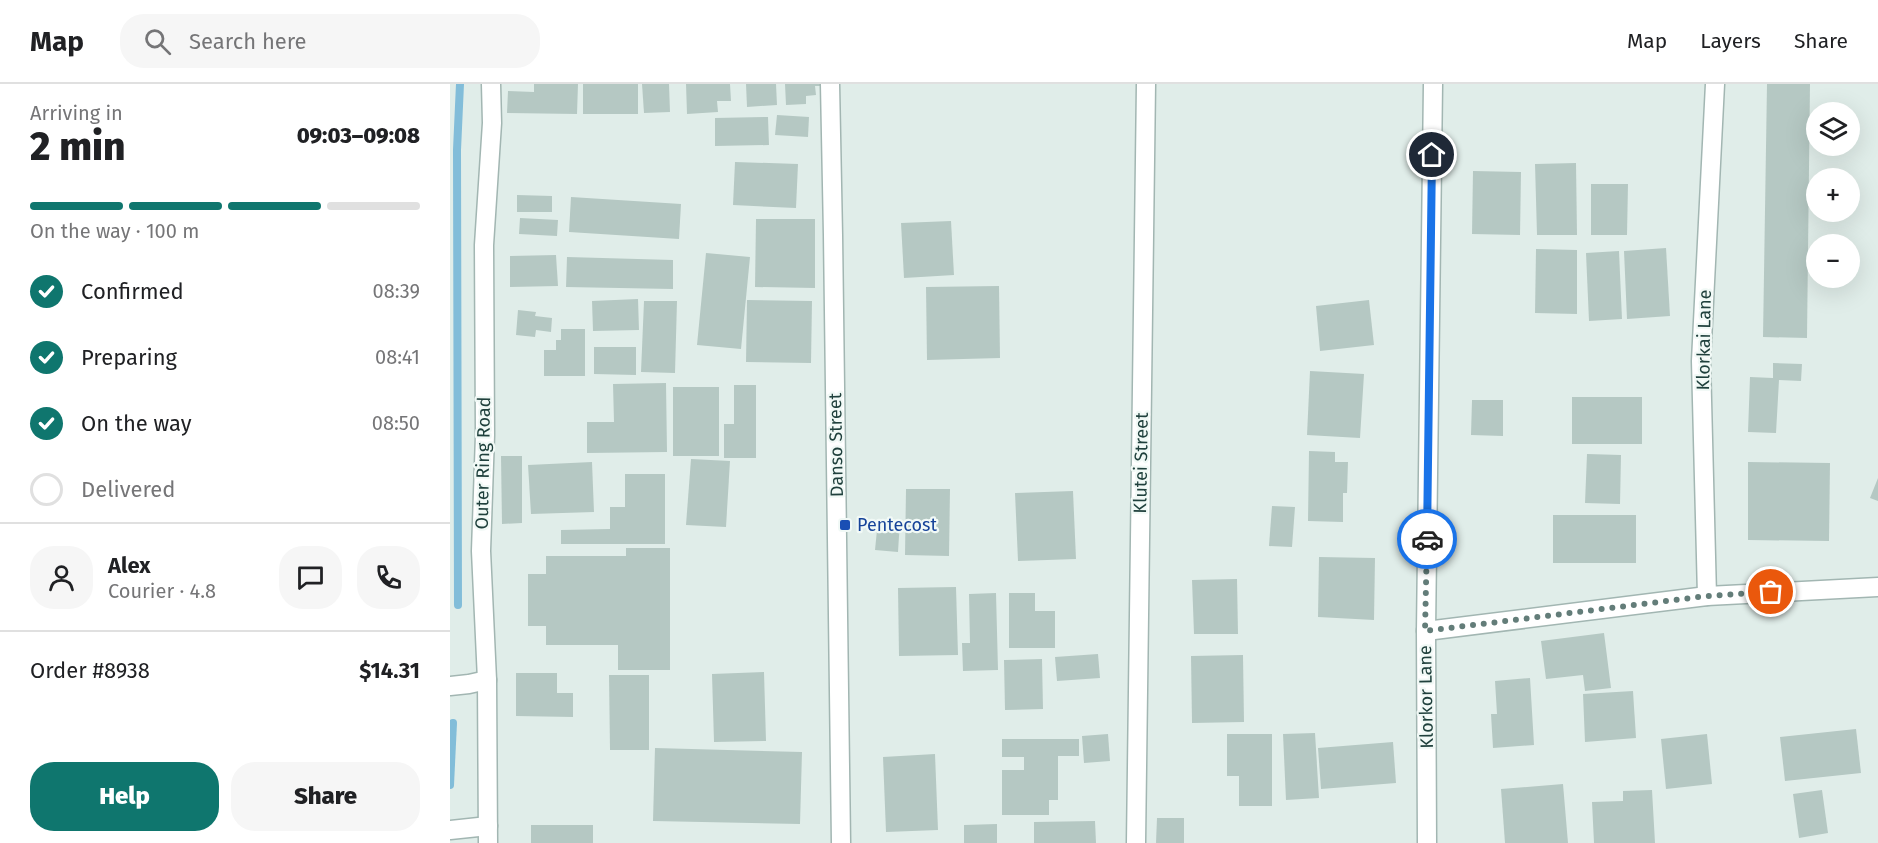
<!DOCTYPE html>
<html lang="en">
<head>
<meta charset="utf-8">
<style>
	:root { --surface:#fff; --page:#f6f6f6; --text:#202124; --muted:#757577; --line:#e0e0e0; --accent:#0f766e }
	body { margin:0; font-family:"Fira Sans",sans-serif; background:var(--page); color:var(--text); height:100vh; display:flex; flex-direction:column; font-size:22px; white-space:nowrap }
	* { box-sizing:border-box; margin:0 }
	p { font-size:20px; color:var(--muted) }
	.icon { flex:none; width:33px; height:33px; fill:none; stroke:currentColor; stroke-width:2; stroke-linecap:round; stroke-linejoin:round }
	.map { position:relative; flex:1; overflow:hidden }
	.panel { display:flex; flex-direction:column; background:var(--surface); width:450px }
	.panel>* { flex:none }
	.tools { position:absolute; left:1356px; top:18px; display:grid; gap:12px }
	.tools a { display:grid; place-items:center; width:54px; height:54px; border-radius:50%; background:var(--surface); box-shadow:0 6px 24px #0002; font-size:30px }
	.pin { position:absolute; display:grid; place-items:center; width:51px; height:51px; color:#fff; margin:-26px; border:3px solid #fff; border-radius:50%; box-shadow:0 2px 6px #0007 }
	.courier { position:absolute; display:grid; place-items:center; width:60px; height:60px; margin:-30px; border:4px solid #1a73e8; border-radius:50%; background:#fff; color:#222; box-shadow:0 2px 8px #0007 }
	.head em { font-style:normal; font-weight:800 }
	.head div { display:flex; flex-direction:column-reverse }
	.head { display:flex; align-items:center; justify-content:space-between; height:102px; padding:0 30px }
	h1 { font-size:39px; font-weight:800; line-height:45px }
	.bar { display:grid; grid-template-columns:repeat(4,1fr); gap:9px 6px; align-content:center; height:72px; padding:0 30px }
	.bar i { height:8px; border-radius:4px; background:var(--line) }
	.bar .on { background:var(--accent) }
	.bar p { grid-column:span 4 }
	.line { display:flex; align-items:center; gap:15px; padding:0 30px; border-top:2px solid var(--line) }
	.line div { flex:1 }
	.round { display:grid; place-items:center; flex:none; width:63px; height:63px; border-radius:24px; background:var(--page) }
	ol { padding:0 30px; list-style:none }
	li { display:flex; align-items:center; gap:18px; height:66px }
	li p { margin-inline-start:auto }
	li .icon { padding:6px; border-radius:50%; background:var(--accent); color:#fff; stroke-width:4 }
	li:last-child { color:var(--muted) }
	li i { width:33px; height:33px; border:3px solid var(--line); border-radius:50% }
	.button { display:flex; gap:12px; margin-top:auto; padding:12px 30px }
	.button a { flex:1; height:69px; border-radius:24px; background:var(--accent); color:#fff; font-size:24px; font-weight:800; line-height:69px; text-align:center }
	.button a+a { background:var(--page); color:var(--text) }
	header { display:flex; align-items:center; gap:36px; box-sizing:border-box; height:84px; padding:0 30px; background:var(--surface); border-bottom:2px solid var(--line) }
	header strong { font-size:28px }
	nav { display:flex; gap:33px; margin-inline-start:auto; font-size:21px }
	.search { width:420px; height:54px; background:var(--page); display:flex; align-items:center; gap:15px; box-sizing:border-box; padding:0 21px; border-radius:24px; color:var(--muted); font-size:22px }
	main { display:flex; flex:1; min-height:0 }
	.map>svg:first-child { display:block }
</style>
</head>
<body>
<header>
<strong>Map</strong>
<div class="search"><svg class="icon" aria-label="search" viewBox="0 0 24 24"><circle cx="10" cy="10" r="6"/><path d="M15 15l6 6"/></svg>Search here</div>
<nav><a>Map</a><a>Layers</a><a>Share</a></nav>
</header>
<main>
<section class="panel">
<div class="head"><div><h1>2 min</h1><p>Arriving in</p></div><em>09:03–09:08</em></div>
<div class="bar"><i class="on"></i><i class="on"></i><i class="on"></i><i></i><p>On the way · 100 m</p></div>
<ol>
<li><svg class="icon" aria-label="check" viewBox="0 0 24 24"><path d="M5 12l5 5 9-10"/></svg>Confirmed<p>08:39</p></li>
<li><svg class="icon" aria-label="check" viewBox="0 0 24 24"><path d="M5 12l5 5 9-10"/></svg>Preparing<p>08:41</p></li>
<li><svg class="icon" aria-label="check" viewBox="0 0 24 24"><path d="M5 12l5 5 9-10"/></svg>On the way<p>08:50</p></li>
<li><i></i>Delivered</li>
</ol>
<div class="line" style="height:108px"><a class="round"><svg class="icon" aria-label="person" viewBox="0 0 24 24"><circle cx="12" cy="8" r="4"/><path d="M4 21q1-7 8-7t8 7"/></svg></a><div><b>Alex</b><p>Courier · 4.8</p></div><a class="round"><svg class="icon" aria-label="chat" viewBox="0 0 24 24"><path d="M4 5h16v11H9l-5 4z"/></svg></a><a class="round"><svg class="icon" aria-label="phone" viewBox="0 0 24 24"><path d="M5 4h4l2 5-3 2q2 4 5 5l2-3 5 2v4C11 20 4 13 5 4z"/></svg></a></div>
<div class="line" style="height:78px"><div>Order #8938</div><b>$14.31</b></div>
<div class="button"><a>Help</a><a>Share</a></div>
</section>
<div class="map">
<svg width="1428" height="759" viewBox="0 0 1428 759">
	<rect width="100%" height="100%" fill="#e0ede9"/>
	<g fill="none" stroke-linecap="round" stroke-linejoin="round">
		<!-- stream -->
		<g stroke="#82bdd9" stroke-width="8">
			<path d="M8 521 7 66 10 0"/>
			<path d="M0 701 3 639"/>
		</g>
	</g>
	<!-- building -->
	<g fill="#b5c8c3">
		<path d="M84 0H128L127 30 57 29 58 7 84 8Z"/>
		<rect x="133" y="0" width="55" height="30"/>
		<path d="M192 0H219L220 28 194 29Z"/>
		<path d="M236 0H280L281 17H267L268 28 237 30Z"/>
		<path d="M296 0H326L327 21 297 23Z"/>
		<path d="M335 0H371V2H365L366 11 356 12V20L336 21Z"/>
		<path d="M1317 0H1360L1357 254 1313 253Z"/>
		<path d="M327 31 359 33 358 53 325 51Z"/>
		<path d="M318 33 319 61 265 62V34Z"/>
		<path d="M285 78 348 80 346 124 283 121Z"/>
		<path d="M1126 79 1127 151H1087L1085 80Z"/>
		<path d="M1023 87 1071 88 1070 151 1022 150Z"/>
		<path d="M1141 100H1178L1177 151H1141Z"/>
		<path d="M67 111 102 112V128H67Z"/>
		<path d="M121 113 231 120 229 155 119 148Z"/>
		<path d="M70 134 108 136 107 152 69 150Z"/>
		<path d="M306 135H365V204L305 203Z"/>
		<path d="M501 137 504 191 454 194 451 139Z"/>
		<path d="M1216 164 1220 232 1177 235 1174 167Z"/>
		<path d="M1086 165 1127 166V230L1085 229Z"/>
		<path d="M1169 167 1172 235 1139 237 1136 169Z"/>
		<path d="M256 169 300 173 291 265 247 261Z"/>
		<path d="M106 171 108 202 60 203V172Z"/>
		<path d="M117 173 223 176V205L116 203Z"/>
		<path d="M549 202 550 274 477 276 476 203Z"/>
		<path d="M188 215 189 246 143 247 142 217Z"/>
		<path d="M297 216 362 217 361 279 296 278Z"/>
		<path d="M919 216 924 261 870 267 866 222Z"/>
		<path d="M194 217H227L225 289 191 288Z"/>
		<path d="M68 226 86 228 85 232 102 234 101 248 86 246 85 253 66 251Z"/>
		<path d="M111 245H135V292H94V266H106V256H111Z"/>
		<path d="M144 263H186V291L144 290Z"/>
		<path d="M1323 279 1352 280 1351 297 1329 296 1326 349 1298 348 1300 293 1323 294Z"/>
		<path d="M860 287 914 290 910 354 857 351Z"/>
		<path d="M216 299 217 368 137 369V338H164L163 300Z"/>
		<path d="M284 301H306V374H274V340H284Z"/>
		<rect x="223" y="303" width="46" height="69"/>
		<rect x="1122" y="313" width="70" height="47"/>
		<path d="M1022 316H1053V352L1021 351Z"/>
		<path d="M859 367 885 368V378H898L897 409H893V438L858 437Z"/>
		<path d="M1137 370 1171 371 1170 420 1135 419Z"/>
		<path d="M51 372H72V439L52 440Z"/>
		<path d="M241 375 280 377 276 443 236 441Z"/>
		<path d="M142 378 144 428 81 430 78 381Z"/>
		<path d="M1298 378 1380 379 1379 457 1298 456Z"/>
		<path d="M175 390H215V460H111V446L160 445V423H175Z"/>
		<path d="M1428 394V417L1420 414Z"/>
		<path d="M456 405H500L499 472 455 471Z"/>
		<path d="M623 407 626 475 568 477 565 409Z"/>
		<path d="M822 422 845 423 842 463 819 462Z"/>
		<rect x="1103" y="431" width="83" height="48"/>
		<path d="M428 436 450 437 448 468 425 466Z"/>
		<path d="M176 464H220V586H168V561H96V542H78V490H96V472H176Z"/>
		<path d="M869 473 925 474 924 536 868 533Z"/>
		<path d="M787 495 788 550H744L742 496Z"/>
		<path d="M506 503 508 571 449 572 448 504Z"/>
		<path d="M546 509 548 586 513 587 512 559H520L519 510Z"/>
		<path d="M559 509H585V527H605V564H559Z"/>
		<path d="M1154 549 1161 604 1135 607 1133 591 1096 595 1091 557Z"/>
		<path d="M648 570 650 594 607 597 605 573Z"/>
		<path d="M793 571 794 638 742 639 741 572Z"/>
		<path d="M592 575 593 625 555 626 554 576Z"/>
		<path d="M314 588 316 657 264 658 262 590Z"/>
		<path d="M66 589H107V609H123V633L66 632Z"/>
		<path d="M159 591H199V666H160Z"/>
		<path d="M1080 594 1084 661 1043 664 1041 630H1047L1045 597Z"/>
		<path d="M1183 607 1186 654 1135 658 1133 610Z"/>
		<path d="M1406 645 1411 689 1335 697 1330 653Z"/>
		<path d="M865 649 869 714 836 716 833 650Z"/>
		<path d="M658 650 660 677 634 679 632 652Z"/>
		<path d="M777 650H822V722H789V692H777Z"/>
		<path d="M1257 650 1262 700 1216 705 1211 655Z"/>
		<path d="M552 655H629V672H608V716H599V731H552V686H574V673H552Z"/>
		<path d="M943 658 946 699 871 705 868 664Z"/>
		<path d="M205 664 352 668 350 740 203 737Z"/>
		<path d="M485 670 488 746 436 748 433 673Z"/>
		<path d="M1113 700 1118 759H1055L1051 705Z"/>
		<path d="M1202 706 1205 759H1144L1142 718 1173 717V707Z"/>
		<path d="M1372 706 1378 749 1349 754 1343 710Z"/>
		<path d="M707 734H734V759H706Z"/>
		<path d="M645 737 646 759H584V738Z"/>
		<path d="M547 740V759H514V741Z"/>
		<rect x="81" y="741" width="62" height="18"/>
	</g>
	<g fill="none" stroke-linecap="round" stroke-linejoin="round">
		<!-- minor casing -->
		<g stroke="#a2b6b2" stroke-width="21">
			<g id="minor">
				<path d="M380 0 383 151 391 759"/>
				<path d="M1257 512 1251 277 1265 0"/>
				<path d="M976 547 1257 512 1428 503"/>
				<path d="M0 602 19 600 37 596"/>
				<path d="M0 746 38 742"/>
				<path d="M38 759 37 596 31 467 35 351 34 161 42 39 41 0"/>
				<path d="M686 759 696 0"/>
				<path d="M977 759 976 547 983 0"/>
			</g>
		</g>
		<!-- minor -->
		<use href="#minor" stroke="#fff" stroke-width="18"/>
	</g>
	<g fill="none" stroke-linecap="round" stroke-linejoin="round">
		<!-- done -->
		<path stroke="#637d79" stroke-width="6" stroke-dasharray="0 10.8" d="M977 455 975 547 1257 512 1321 508"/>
		<!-- route -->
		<path stroke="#1a73e8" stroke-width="8" d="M977 455 982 71"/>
	</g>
	<!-- markers -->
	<rect fill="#1a4fb4" stroke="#f1f9f6" stroke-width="2" x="389" y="435" width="12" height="12" rx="3"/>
	<g text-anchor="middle" stroke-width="4.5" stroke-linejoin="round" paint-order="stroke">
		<!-- street labels -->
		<g font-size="18" fill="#1f403c" stroke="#f1f9f6">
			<text transform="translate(1254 256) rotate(-89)" y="6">Klorkai Lane</text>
			<text transform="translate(386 361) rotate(-91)" y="6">Danso Street</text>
			<text transform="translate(33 379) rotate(-89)" y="6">Outer Ring Road</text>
			<text transform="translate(691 379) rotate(-89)" y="6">Klutei Street</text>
			<text transform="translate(976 613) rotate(-91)" y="6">Klorkor Lane</text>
		</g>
		<!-- transit labels -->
		<g font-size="18" fill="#164399" stroke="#f1f9f6" text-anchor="start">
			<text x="407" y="447">Pentecost</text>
		</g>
	</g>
</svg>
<div class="tools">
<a><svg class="icon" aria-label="layers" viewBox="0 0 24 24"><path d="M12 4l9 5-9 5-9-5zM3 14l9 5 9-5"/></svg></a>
<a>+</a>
<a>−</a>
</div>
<div class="pin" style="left:1321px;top:508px;background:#ea580c"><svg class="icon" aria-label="bag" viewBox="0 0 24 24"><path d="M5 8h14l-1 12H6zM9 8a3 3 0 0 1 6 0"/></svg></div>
<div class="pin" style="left:982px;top:71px;background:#1f2937"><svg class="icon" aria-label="home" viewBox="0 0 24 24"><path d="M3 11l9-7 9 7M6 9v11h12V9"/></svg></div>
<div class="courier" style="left:977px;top:455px"><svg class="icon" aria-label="car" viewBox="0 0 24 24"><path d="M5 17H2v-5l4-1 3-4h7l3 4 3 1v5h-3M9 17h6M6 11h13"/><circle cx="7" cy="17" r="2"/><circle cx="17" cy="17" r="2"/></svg></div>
</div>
</main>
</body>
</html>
